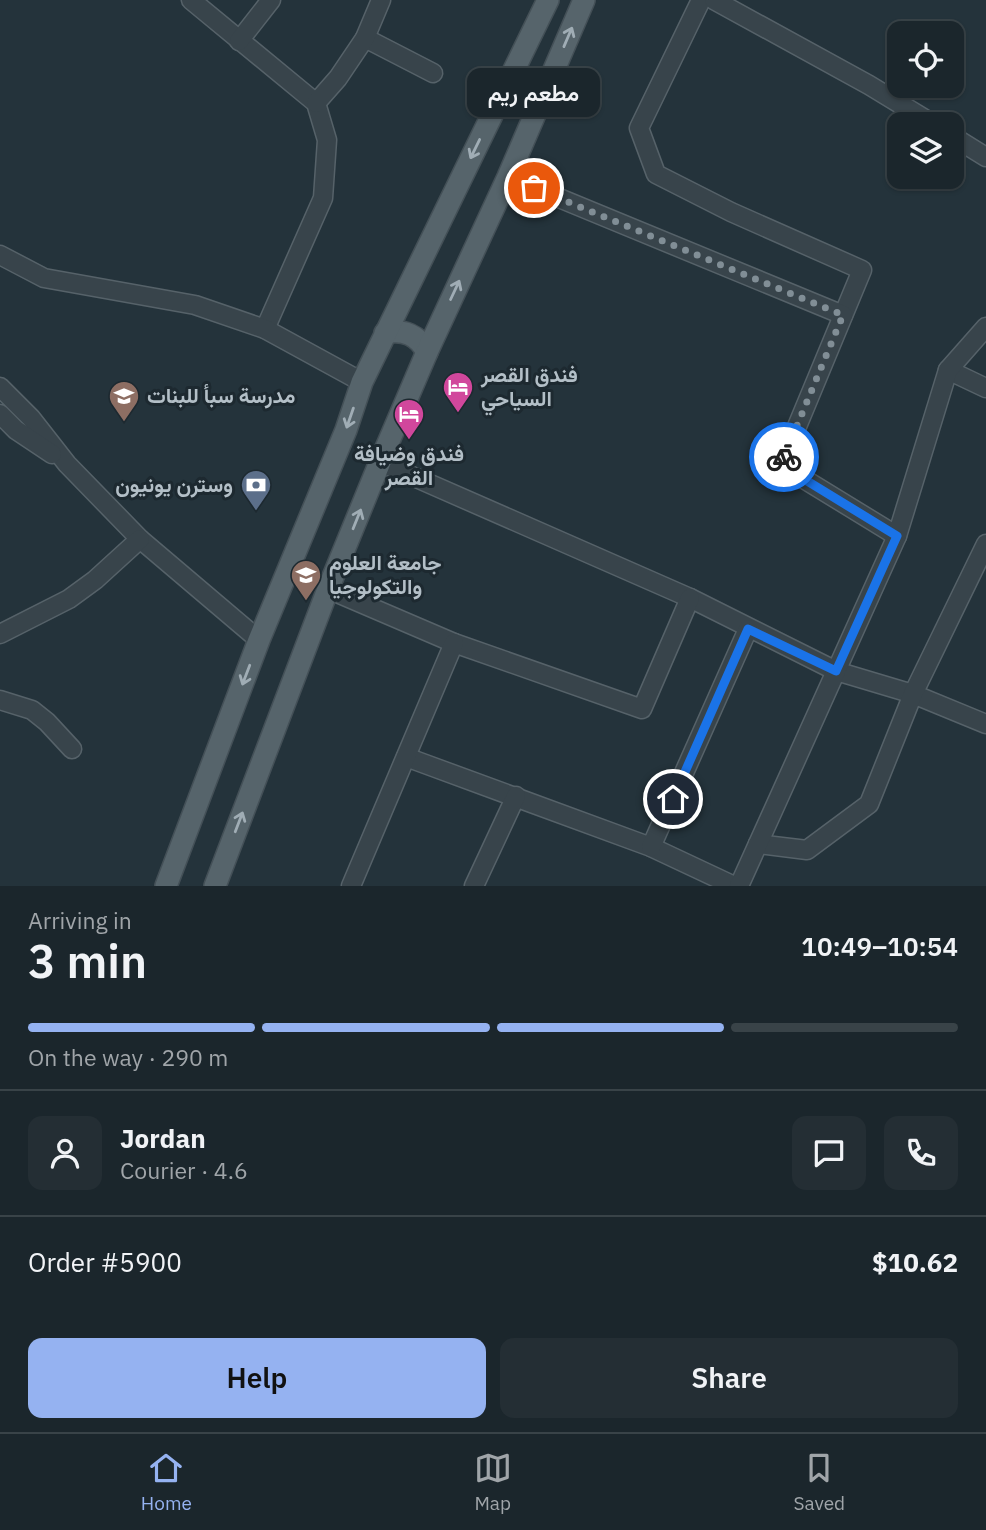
<!DOCTYPE html>
<html lang="en">
<head>
<meta charset="utf-8">
<style>
	:root { --surface:#1b262c; --page:#242e34; --text:#f1f3f6; --muted:#a0a5a9; --line:#394348; --accent:#95b2f1 }
	body { margin:0; font-family:"IBM Plex Sans",Vazirmatn,sans-serif; background:var(--page); color:var(--text); height:100vh; display:flex; flex-direction:column; font-size:26px; white-space:nowrap }
	* { box-sizing:border-box; margin:0 }
	p { font-size:23px; color:var(--muted) }
	.icon { flex:none; width:38px; height:38px; fill:none; stroke:currentColor; stroke-width:2; stroke-linecap:round; stroke-linejoin:round }
	.map { position:relative; height:886px; overflow:hidden }
	.drawer { display:flex; flex-direction:column; background:var(--surface); flex:1 }
	.drawer>* { flex:none }
	.buttons { position:absolute; left:887px; top:21px; display:grid; gap:14px }
	.buttons a { display:grid; place-items:center; width:77px; height:77px; border-radius:14px; background:var(--surface); box-shadow:0 2px 5px #0004,0 0 0 2px var(--line); font-size:35px }
	.pin { position:absolute; display:grid; place-items:center; width:60px; height:60px; color:#fff; margin:-30px; border:4px solid #fff; border-radius:50%; box-shadow:0 2px 7px #0007 }
	.courier { position:absolute; display:grid; place-items:center; width:70px; height:70px; margin:-35px; border:5px solid #1a73e8; border-radius:50%; background:#fff; color:#222; box-shadow:0 2px 9px #0007 }
	.bubble { position:absolute; height:49px; border-radius:14px; background:var(--surface); box-shadow:0 2px 5px #0004,0 0 0 2px var(--line); font-size:23px; font-weight:600; line-height:49px; text-align:center }
	.summary em { font-style:normal; font-weight:600 }
	.summary div { display:flex; flex-direction:column-reverse }
	.summary { display:flex; align-items:center; justify-content:space-between; height:119px; padding:0 28px }
	h1 { font-size:46px; font-weight:600; line-height:52px }
	.bar { display:grid; grid-template-columns:repeat(4,1fr); gap:10px 7px; align-content:center; height:84px; padding:0 28px }
	.bar i { height:9px; border-radius:5px; background:var(--line) }
	.bar .current { background:var(--accent) }
	.bar p { grid-column:span 4 }
	.line { display:flex; align-items:center; gap:18px; padding:0 28px; border-top:2px solid var(--line) }
	.line div { flex:1 }
	.round { display:grid; place-items:center; flex:none; width:74px; height:74px; border-radius:14px; background:var(--page) }
	.action { display:flex; gap:14px; margin-top:auto; padding:14px 28px }
	.action a { flex:1; height:80px; border-radius:14px; background:var(--accent); color:#111; font-size:28px; font-weight:600; line-height:80px; text-align:center }
	.action a+a { background:var(--page); color:var(--text) }
	.tabs { display:flex; justify-content:space-around; align-items:center; height:98px; border-top:2px solid var(--line); background:var(--surface); font-size:19px; color:var(--muted) }
	.tabs a { display:grid; justify-items:center; gap:4px }
	.tabs .current { color:var(--accent) }
	.map>svg:first-child { display:block }
</style>
</head>
<body>
<div class="map">
<svg width="986" height="886" viewBox="0 0 986 886">
	<rect width="100%" height="100%" fill="#24333b"/>
	<g fill="none" stroke-linecap="round" stroke-linejoin="round">
		<!-- minor casing -->
		<g stroke="#566269" stroke-width="21">
			<g id="minor">
				<path d="M191 0 316 103 327 140 323 198 265 329"/>
				<path d="M701 0 639 128 656 174 731 212 862 270 781 465 897 536"/>
				<path d="M714 0 869 85 933 124"/>
				<path d="M365 38 433 73"/>
				<path d="M239 41 271 0"/>
				<path d="M316 103 338 78 365 38 381 0"/>
				<path d="M952 136 986 157"/>
				<path d="M508 177 843 315"/>
				<path d="M0 255 44 278 195 305 265 329 362 382"/>
				<path d="M948 370 986 388"/>
				<path d="M0 387 31 418 67 464 140 539 259 640"/>
				<path d="M0 414 16 430 52 454"/>
				<path d="M380 462 690 598 836 671 913 694 986 724"/>
				<path d="M328 589 454 643 642 709 690 598"/>
				<path d="M0 634 69 599 95 580 140 539"/>
				<path d="M0 700 32 710 47 722 72 749"/>
				<path d="M406 757 651 847 734 886"/>
				<path d="M758 844 807 850 869 804 913 694 986 544"/>
				<path d="M651 847 748 629"/>
				<path d="M351 886 454 643"/>
				<path d="M474 886 516 796"/>
				<path d="M739 886 897 536 948 370 986 327"/>
			</g>
		</g>
		<!-- major casing -->
		<g stroke="#445057" stroke-width="24">
			<g id="major">
				<path d="M385 333C404 329 418 335 427 352"/>
				<path d="M166 886 259 640 346 430 362 382 548 0"/>
				<path d="M215 886 328 589 380 462 427 352 508 177 584 0"/>
			</g>
		</g>
		<!-- minor -->
		<use href="#minor" stroke="#38444b" stroke-width="18"/>
		<!-- major -->
		<use href="#major" stroke="#56646b" stroke-width="21"/>
	</g>
	<!-- one-way arrows -->
	<defs><path id="oneway-shaft" d="M-6 0H5M1.5-3L5.5 0L1.5 3" fill="none" stroke-width="1.6" stroke-linecap="round" stroke-linejoin="round" transform="scale(1.75)"/></defs>
	<g stroke="#a0adb5">
		<use href="#oneway-shaft" transform="translate(568 37) rotate(-67)"/>
		<use href="#oneway-shaft" transform="translate(475 149) rotate(116)"/>
		<use href="#oneway-shaft" transform="translate(455 290) rotate(-65)"/>
		<use href="#oneway-shaft" transform="translate(350 418) rotate(109)"/>
		<use href="#oneway-shaft" transform="translate(357 519) rotate(-68)"/>
		<use href="#oneway-shaft" transform="translate(246 675) rotate(111)"/>
		<use href="#oneway-shaft" transform="translate(239 822) rotate(-69)"/>
	</g>
	<g fill="none" stroke-linecap="round" stroke-linejoin="round">
		<!-- done -->
		<path stroke="#818e96" stroke-width="7" stroke-dasharray="0 12.6" d="M534 188 843 315 784 457"/>
		<!-- route -->
		<path stroke="#1a73e8" stroke-width="9" d="M673 799 748 629 836 671 897 536 781 465 784 457"/>
	</g>
	<!-- icons -->
	<defs>
		<g id="hotel-pin" transform="scale(1.575)"><path d="M0 17L-7.5 6A9.5 9.5 0 1 1 7.5 6Z" fill="#d1479c" stroke="#1d2930"/><path d="M-6-4.5h1.5V1H6V5H4.5V3h-9V5H-6ZM-4 0a1.8 1.8 0 1 1 3.6 0ZM.5 0V-2.5h3Q6-2.5 6 0Z" fill="#fff"/></g>
		<g id="school-pin" transform="scale(1.575)"><path d="M0 17L-7.5 6A9.5 9.5 0 1 1 7.5 6Z" fill="#8d6e63" stroke="#1d2930"/><path d="M0-5L7-2L0 1L-7-2ZM-4 1L0 2.5L4 1V4Q0 6-4 4Z" fill="#fff"/></g>
		<g id="bank-pin" transform="scale(1.575)"><path d="M0 17L-7.5 6A9.5 9.5 0 1 1 7.5 6Z" fill="#5c6f8a" stroke="#1d2930"/><path d="M-6-4H6V4H-6ZM0-2.3a2.3 2.3 0 1 0 0 4.6a2.3 2.3 0 1 0 0-4.6Z" fill="#fff"/></g>
		<g id="university-pin" transform="scale(1.575)"><path d="M0 17L-7.5 6A9.5 9.5 0 1 1 7.5 6Z" fill="#8d6e63" stroke="#1d2930"/><path d="M0-5L7-2L0 1L-7-2ZM-4 1L0 2.5L4 1V4Q0 6-4 4Z" fill="#fff"/></g>
	</defs>
	<g fill-rule="evenodd">
		<use href="#hotel-pin" x="458" y="387"/>
		<use href="#school-pin" x="124" y="396"/>
		<use href="#hotel-pin" x="409" y="414"/>
		<use href="#bank-pin" x="256" y="485"/>
		<use href="#university-pin" x="306" y="575"/>
	</g>
	<g text-anchor="middle" stroke-width="6" stroke-linejoin="round" paint-order="stroke">
		<!-- poi labels -->
		<g font-size="21" font-weight="bold" fill="#b3bfc7" stroke="#1d2930" text-anchor="start">
			<text x="481" y="382">فندق القصر<tspan x="481" dy="24">السياحي</tspan></text>
			<text x="147" y="403">مدرسة سبأ للبنات</text>
			<text x="409" y="461" text-anchor="middle">فندق وضيافة<tspan x="409" dy="24">القصر</tspan></text>
			<text x="233" y="492" text-anchor="end">وسترن يونيون</text>
			<text x="329" y="570">جامعة العلوم<tspan x="329" dy="24">والتكولوجيا</tspan></text>
		</g>
	</g>
</svg>
<div class="buttons">
<a><svg class="icon" aria-label="locate" viewBox="0 0 24 24"><circle cx="12" cy="12" r="6"/><path d="M12 2v4M12 18v4M2 12h4M18 12h4"/></svg></a>
<a><svg class="icon" aria-label="layers" viewBox="0 0 24 24"><path d="M12 4l9 5-9 5-9-5zM3 14l9 5 9-5"/></svg></a>
</div>
<div class="pin" style="left:534px;top:188px;background:#ea580c"><svg class="icon" aria-label="bag" viewBox="0 0 24 24"><path d="M5 8h14l-1 12H6zM9 8a3 3 0 0 1 6 0"/></svg></div>
<div class="pin" style="left:673px;top:799px;background:#1f2937"><svg class="icon" aria-label="home" viewBox="0 0 24 24"><path d="M3 11l9-7 9 7M6 9v11h12V9"/></svg></div>
<div class="courier" style="left:784px;top:457px"><svg class="icon" aria-label="bike" viewBox="0 0 24 24"><circle cx="6" cy="16" r="4"/><circle cx="18" cy="16" r="4"/><path d="M6 16l4-8h5l3 8M10 8l3 8H6M13 5h3"/></svg></div>
<div class="bubble" style="left:467px;top:68px;width:133px">مطعم ريم</div>
</div>
<section class="drawer">
<div class="summary"><div><h1>3 min</h1><p>Arriving in</p></div><em>10:49–10:54</em></div>
<div class="bar"><i class="current"></i><i class="current"></i><i class="current"></i><i></i><p>On the way · 290 m</p></div>
<div class="line" style="height:126px"><a class="round"><svg class="icon" aria-label="person" viewBox="0 0 24 24"><circle cx="12" cy="8" r="4"/><path d="M4 21q1-7 8-7t8 7"/></svg></a><div><b>Jordan</b><p>Courier · 4.6</p></div><a class="round"><svg class="icon" aria-label="chat" viewBox="0 0 24 24"><path d="M4 5h16v11H9l-5 4z"/></svg></a><a class="round"><svg class="icon" aria-label="phone" viewBox="0 0 24 24"><path d="M5 4h4l2 5-3 2q2 4 5 5l2-3 5 2v4C11 20 4 13 5 4z"/></svg></a></div>
<div class="line" style="height:91px"><div>Order #5900</div><b>$10.62</b></div>
<div class="action"><a>Help</a><a>Share</a></div>
</section>
<nav class="tabs">
<a class="current"><svg class="icon" aria-label="home" viewBox="0 0 24 24"><path d="M3 11l9-7 9 7M6 9v11h12V9"/></svg>Home</a>
<a><svg class="icon" aria-label="map" viewBox="0 0 24 24"><path d="M3 6l6-2 6 2 6-2v14l-6 2-6-2-6 2zM9 4v14M15 6v14"/></svg>Map</a>
<a><svg class="icon" aria-label="saved" viewBox="0 0 24 24"><path d="M7 4h10v16l-5-4-5 4z"/></svg>Saved</a>
</nav>
</body>
</html>
